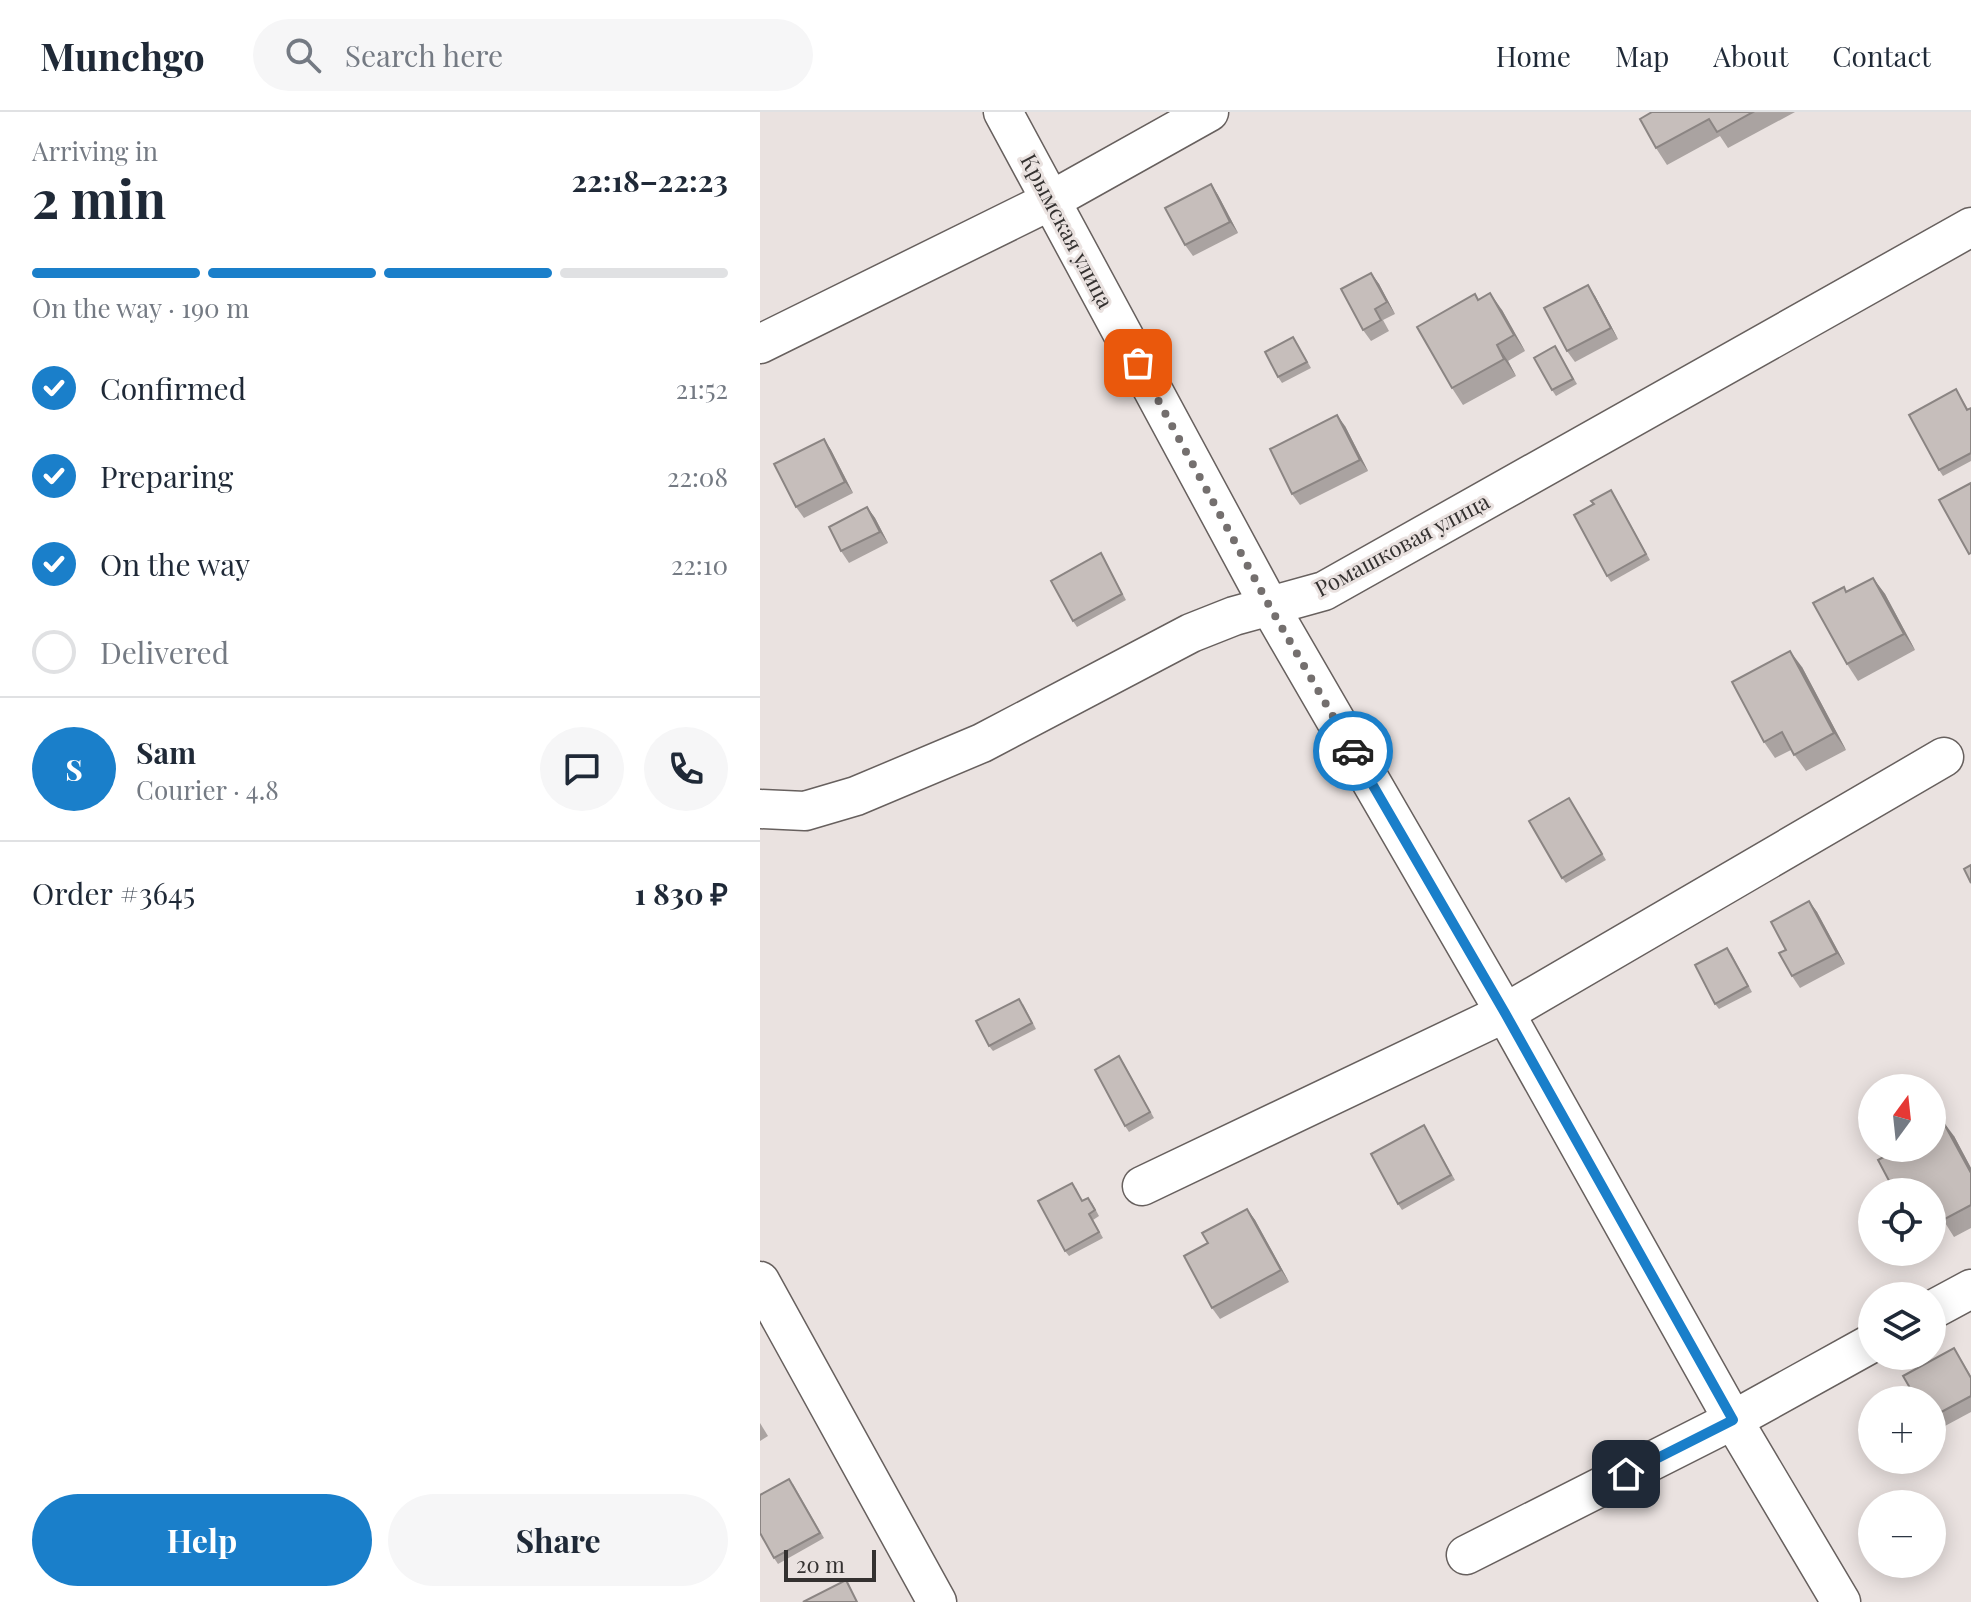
<!DOCTYPE html>
<html lang="en">
<head>
<meta charset="utf-8">
<style>
	:root { --surface:#fff; --page:#f6f6f7; --text:#1f2937; --muted:#747a83; --line:#e0e1e3; --accent:#1a7fca }
	body { margin:0; font-family:"Playfair Display",serif; background:var(--page); color:var(--text); height:100vh; display:flex; flex-direction:column; font-size:30px; white-space:nowrap }
	* { box-sizing:border-box; margin:0 }
	p { font-size:26px; color:var(--muted) }
	.icon { flex:none; width:44px; height:44px; fill:none; stroke:currentColor; stroke-width:2; stroke-linecap:round; stroke-linejoin:round }
	.map { position:relative; flex:1; overflow:hidden }
	.sheet { display:flex; flex-direction:column; background:var(--surface); width:760px }
	.sheet>* { flex:none }
	.needle { width:52px; rotate:15deg }
	.fabs { position:absolute; left:1098px; top:962px; display:grid; gap:16px }
	.fabs a { display:grid; place-items:center; width:88px; height:88px; border-radius:50%; background:var(--surface); box-shadow:0 4px 20px #0003; font-size:40px }
	.scale { position:absolute; left:24px; bottom:20px; width:92px; box-sizing:border-box; padding-left:8px; border:4px solid #343130; border-top:0; font-size:22px; line-height:28px; white-space:nowrap; color:#343130; -webkit-text-stroke:6px #eae2e0; paint-order:stroke }
	.pin { position:absolute; display:grid; place-items:center; width:68px; height:68px; color:#fff; margin:-34px; border-radius:16px; box-shadow:0 4px 12px #0006 }
	.courier { position:absolute; display:grid; place-items:center; width:80px; height:80px; margin:-40px; border:6px solid #1a7fca; border-radius:50%; background:#fff; color:#222; box-shadow:0 2px 10px #0007 }
	.summary em { font-style:normal; font-weight:700 }
	.summary div { display:flex; flex-direction:column-reverse }
	.summary { display:flex; align-items:center; justify-content:space-between; height:136px; padding:0 32px }
	h1 { font-size:52px; font-weight:700; line-height:60px }
	.bar { display:grid; grid-template-columns:repeat(4,1fr); gap:12px 8px; align-content:center; height:96px; padding:0 32px }
	.bar i { height:10px; border-radius:6px; background:var(--line) }
	.bar .active { background:var(--accent) }
	.bar p { grid-column:span 4 }
	.line { display:flex; align-items:center; gap:20px; padding:0 32px; border-top:2px solid var(--line) }
	.line div { flex:1 }
	.round { display:grid; place-items:center; flex:none; width:84px; height:84px; border-radius:42px; background:var(--page) }
	ol { padding:0 32px; list-style:none }
	li { display:flex; align-items:center; gap:24px; height:88px }
	li p { margin-inline-start:auto }
	li .icon { padding:8px; border-radius:50%; background:var(--accent); color:#fff; stroke-width:4 }
	li:last-child { color:var(--muted) }
	li i { width:44px; height:44px; border:4px solid var(--line); border-radius:50% }
	.button { display:flex; gap:16px; margin-top:auto; padding:16px 32px }
	.button a { flex:1; height:92px; border-radius:48px; background:var(--accent); color:#fff; font-size:32px; font-weight:700; line-height:92px; text-align:center }
	.button a+a { background:var(--page); color:var(--text) }
	header { display:flex; align-items:center; gap:48px; box-sizing:border-box; height:112px; padding:0 40px; background:var(--surface); border-bottom:2px solid var(--line) }
	header strong { font-size:38px }
	nav { display:flex; gap:44px; margin-inline-start:auto; font-size:28px }
	.search { width:560px; height:72px; background:var(--page); display:flex; align-items:center; gap:20px; box-sizing:border-box; padding:0 28px; border-radius:44px; color:var(--muted); font-size:30px }
	main { display:flex; flex:1; min-height:0 }
	.map>svg:first-child { display:block }
</style>
</head>
<body>
<header>
<strong>Munchgo</strong>
<div class="search"><svg class="icon" aria-label="search" viewBox="0 0 24 24"><circle cx="10" cy="10" r="6"/><path d="M15 15l6 6"/></svg>Search here</div>
<nav><a>Home</a><a>Map</a><a>About</a><a>Contact</a></nav>
</header>
<main>
<section class="sheet">
<div class="summary"><div><h1>2 min</h1><p>Arriving in</p></div><em>22:18–22:23</em></div>
<div class="bar"><i class="active"></i><i class="active"></i><i class="active"></i><i></i><p>On the way · 190 m</p></div>
<ol>
<li><svg class="icon" aria-label="check" viewBox="0 0 24 24"><path d="M5 12l5 5 9-10"/></svg>Confirmed<p>21:52</p></li>
<li><svg class="icon" aria-label="check" viewBox="0 0 24 24"><path d="M5 12l5 5 9-10"/></svg>Preparing<p>22:08</p></li>
<li><svg class="icon" aria-label="check" viewBox="0 0 24 24"><path d="M5 12l5 5 9-10"/></svg>On the way<p>22:10</p></li>
<li><i></i>Delivered</li>
</ol>
<div class="line" style="height:144px"><b class="round" style="background:var(--accent);color:#fff">S</b><div><b>Sam</b><p>Courier · 4.8</p></div><a class="round"><svg class="icon" aria-label="chat" viewBox="0 0 24 24"><path d="M4 5h16v11H9l-5 4z"/></svg></a><a class="round"><svg class="icon" aria-label="phone" viewBox="0 0 24 24"><path d="M5 4h4l2 5-3 2q2 4 5 5l2-3 5 2v4C11 20 4 13 5 4z"/></svg></a></div>
<div class="line" style="height:104px"><div>Order #3645</div><b>1 830 ₽</b></div>
<div class="button"><a>Help</a><a>Share</a></div>
</section>
<div class="map">
<svg width="1211" height="1490" viewBox="0 0 1211 1490">
	<rect width="100%" height="100%" fill="#eae2e0"/>
	<g fill="none" stroke-linecap="round" stroke-linejoin="round">
		<!-- minor casing -->
		<g stroke="#67605e" stroke-width="41">
			<g id="minor">
				<path d="M243 0 510 495 745 901 973 1308 1081 1490"/>
				<path d="M0 232 290 89 449 0"/>
				<path d="M0 697 45 699 96 684 222 631 431 521 474 504 564 479 1211 115"/>
				<path d="M382 1074 745 901 1184 645"/>
				<path d="M0 1169 177 1490"/>
				<path d="M1172 1198 1211 1177"/>
				<path d="M706 1443 973 1308 1112 1231"/>
			</g>
		</g>
		<!-- minor -->
		<use href="#minor" stroke="#fff" stroke-width="38"/>
	</g>
	<!-- wall -->
	<g fill="#aaa3a1">
		<path d="M892 0H1035L968 36 960 24 907 53 896 36Z"/>
		<path d="M451 72 458 83 478 121 433 144 425 133Z"/>
		<path d="M611 161 619 172 635 202 623 208 629 219 611 229 603 218Z"/>
		<path d="M835 184 858 227 815 250 807 239Z"/>
		<path d="M719 187 742 198 765 239 748 249 756 264 703 293 692 276Z"/>
		<path d="M537 231 551 256 522 271 518 265Z"/>
		<path d="M795 234 817 272 796 284 792 278Z"/>
		<path d="M1196 277 1208 297 1211 296V349L1183 364 1179 358Z"/>
		<path d="M585 314 608 359 540 393 532 382Z"/>
		<path d="M64 327 71 338 93 381 44 406 36 395Z"/>
		<path d="M855 384 890 448 851 470 847 464Z"/>
		<path d="M107 395 115 406 128 431 89 451 81 439Z"/>
		<path d="M341 441 366 488 317 515 313 509Z"/>
		<path d="M1113 466 1125 482 1155 538 1098 569 1087 552V479Z"/>
		<path d="M1042 555 1086 638 1046 659 1031 638 1015 646 1004 630Z"/>
		<path d="M809 686 846 748 806 771 802 766Z"/>
		<path d="M1049 789 1057 800 1085 852 1040 876 1032 864 1026 838Z"/>
		<path d="M971 841 992 880 959 897 955 892Z"/>
		<path d="M263 892 276 917 233 939 229 934Z"/>
		<path d="M363 950 394 1006 369 1020 365 1014Z"/>
		<path d="M664 1013 695 1068 642 1098 638 1092Z"/>
		<path d="M1194 1024 1211 1056V1116L1194 1125 1182 1106 1172 1111V1080Z"/>
		<path d="M316 1076 322 1089 332 1091 339 1104 333 1108 343 1126 309 1144 305 1139Z"/>
		<path d="M487 1097 495 1108 529 1170 460 1207 452 1196 448 1131Z"/>
		<path d="M1194 1236 1211 1264V1300L1172 1321V1288L1150 1276Z"/>
		<path d="M0 1311 8 1324 0 1329Z"/>
		<path d="M33 1372 64 1426 18 1452 14 1446Z"/>
	</g>
	<!-- shaded-wall -->
	<g fill="#8b8583">
		<path d="M451 72 458 83 478 121 470 110Z"/>
		<path d="M611 161 619 172 635 202 627 190Z"/>
		<path d="M828 173 835 184 858 227 851 216Z"/>
		<path d="M730 181 742 198 765 239 754 223Z"/>
		<path d="M737 233 748 249 756 264 744 247Z"/>
		<path d="M577 303 585 314 608 359 600 348Z"/>
		<path d="M64 327 71 338 93 381 85 370Z"/>
		<path d="M107 395 115 406 128 431 120 420Z"/>
		<path d="M1113 466 1125 482 1155 538 1144 522Z"/>
		<path d="M1030 539 1042 555 1086 638 1074 621Z"/>
		<path d="M1049 789 1057 800 1085 852 1077 841Z"/>
		<path d="M1182 1008 1194 1024 1211 1056V1061Z"/>
		<path d="M487 1097 495 1108 529 1170 521 1158Z"/>
	</g>
	<!-- building -->
	<g fill="#c6bebb" stroke="#8b8583" stroke-width="2">
		<path d="M892 0H993L957 20 949 7 896 36 880 7Z"/>
		<path d="M451 72 470 110 425 133 405 96Z"/>
		<path d="M611 161 627 190 615 197 621 208 603 218 581 177Z"/>
		<path d="M828 173 851 216 807 239 784 196Z"/>
		<path d="M730 181 754 223 737 233 744 247 692 276 657 215 715 182 718 188Z"/>
		<path d="M533 225 547 250 518 265 505 240Z"/>
		<path d="M795 234 813 267 792 278 774 246Z"/>
		<path d="M1196 277 1207 298 1211 296V341L1179 358 1149 303Z"/>
		<path d="M577 303 600 348 532 382 510 337Z"/>
		<path d="M64 327 85 370 36 395 14 352Z"/>
		<path d="M1211 371V441L1209 442 1179 388Z"/>
		<path d="M851 378 886 442 847 464 814 403 834 392 831 389Z"/>
		<path d="M107 395 120 420 81 439 69 415Z"/>
		<path d="M341 441 362 482 313 509 291 469Z"/>
		<path d="M1113 466 1144 522 1087 552 1053 491 1084 475 1086 480Z"/>
		<path d="M1030 539 1074 621 1034 643 1022 620 1004 630 972 570Z"/>
		<path d="M809 686 842 742 802 766 769 709Z"/>
		<path d="M1211 753V771L1204 757Z"/>
		<path d="M1049 789 1077 841 1032 864 1019 841 1026 838 1011 810Z"/>
		<path d="M967 836 988 874 955 892 935 853Z"/>
		<path d="M259 887 272 911 229 934 216 909Z"/>
		<path d="M359 944 390 1000 365 1014 335 958Z"/>
		<path d="M1182 1008 1211 1061V1093L1183 1108 1172 1089V1080H1135L1118 1048 1140 1036H1172V1014Z"/>
		<path d="M664 1013 691 1063 638 1092 611 1042Z"/>
		<path d="M312 1071 322 1089 328 1086 335 1098 329 1102 339 1120 305 1139 278 1089Z"/>
		<path d="M487 1097 521 1158 452 1196 424 1144 448 1131 442 1121Z"/>
		<path d="M1194 1236 1211 1266V1284L1172 1305V1288H1147L1143 1280 1150 1276 1143 1264Z"/>
		<path d="M29 1367 60 1421 14 1446 0 1421V1383Z"/>
		<path d="M86 1468 97 1490H43Z"/>
	</g>
	<g fill="none" stroke-linecap="round" stroke-linejoin="round">
		<!-- done -->
		<path stroke="#746f6e" stroke-width="8" stroke-dasharray="0 14.4" d="M378 251 510 495 593 639"/>
		<!-- route -->
		<path stroke="#1a7fca" stroke-width="10" d="M593 639 745 901 973 1308 866 1362"/>
	</g>
	<g text-anchor="middle" stroke-width="6" stroke-linejoin="round" paint-order="stroke">
		<!-- street labels -->
		<g font-size="22" fill="#343130" stroke="#eae2e0">
			<text transform="translate(307 119) rotate(62)" y="8">Крымская улица</text>
			<text transform="translate(642 433) rotate(-28)" y="8">Ромашковая улица</text>
		</g>
	</g>
</svg>
<div class="fabs">
<a><svg class="needle" viewBox="-14 -14 28 28"><path d="M0-13l5 13h-10z" fill="#e53935"/><path d="M0 13l5-13h-10z" fill="#747a83"/></svg></a>
<a><svg class="icon" aria-label="locate" viewBox="0 0 24 24"><circle cx="12" cy="12" r="6"/><path d="M12 2v4M12 18v4M2 12h4M18 12h4"/></svg></a>
<a><svg class="icon" aria-label="layers" viewBox="0 0 24 24"><path d="M12 4l9 5-9 5-9-5zM3 14l9 5 9-5"/></svg></a>
<a>+</a>
<a>−</a>
</div>
<div class="scale">20 m</div>
<div class="pin" style="left:378px;top:251px;background:#ea580c"><svg class="icon" aria-label="bag" viewBox="0 0 24 24"><path d="M5 8h14l-1 12H6zM9 8a3 3 0 0 1 6 0"/></svg></div>
<div class="pin" style="left:866px;top:1362px;background:#1f2937"><svg class="icon" aria-label="home" viewBox="0 0 24 24"><path d="M3 11l9-7 9 7M6 9v11h12V9"/></svg></div>
<div class="courier" style="left:593px;top:639px"><svg class="icon" aria-label="car" viewBox="0 0 24 24"><path d="M5 17H2v-5l4-1 3-4h7l3 4 3 1v5h-3M9 17h6M6 11h13"/><circle cx="7" cy="17" r="2"/><circle cx="17" cy="17" r="2"/></svg></div>
</div>
</main>
</body>
</html>
